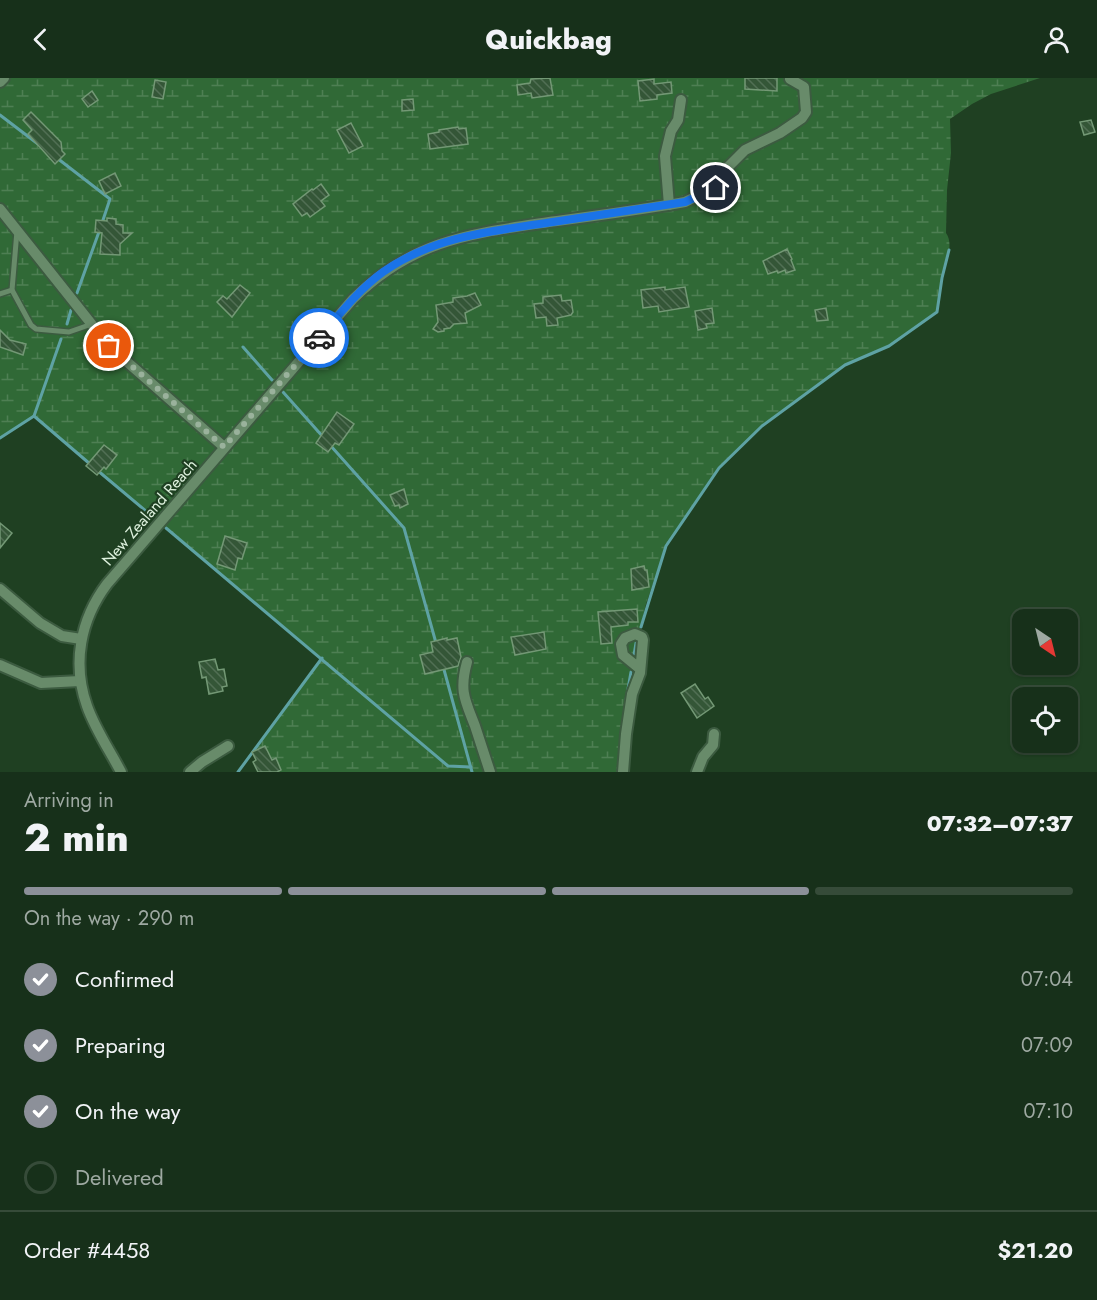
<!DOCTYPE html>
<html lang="en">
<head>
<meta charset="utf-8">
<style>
	:root { --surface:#17301a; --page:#243c27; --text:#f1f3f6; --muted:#9ea9a2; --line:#364b39; --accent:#8c9099 }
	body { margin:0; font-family:Jost,sans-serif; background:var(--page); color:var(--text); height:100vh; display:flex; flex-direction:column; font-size:22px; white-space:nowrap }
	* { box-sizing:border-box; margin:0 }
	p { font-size:20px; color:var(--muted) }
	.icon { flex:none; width:33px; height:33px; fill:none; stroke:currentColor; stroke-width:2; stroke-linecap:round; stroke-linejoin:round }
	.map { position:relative; height:694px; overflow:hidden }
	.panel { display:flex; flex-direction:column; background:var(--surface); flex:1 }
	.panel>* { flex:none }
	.needle { width:39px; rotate:145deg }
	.buttons { position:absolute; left:1012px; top:531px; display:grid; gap:12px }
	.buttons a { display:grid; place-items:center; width:66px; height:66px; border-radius:12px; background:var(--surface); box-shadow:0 2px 4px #0004,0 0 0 2px var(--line); font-size:30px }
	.pin { position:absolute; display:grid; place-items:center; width:51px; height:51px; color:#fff; margin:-26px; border:3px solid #fff; border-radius:50%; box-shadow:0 2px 6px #0007 }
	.courier { position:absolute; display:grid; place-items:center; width:60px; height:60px; margin:-30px; border:4px solid #1a73e8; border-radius:50%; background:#fff; color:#222; box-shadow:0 2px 8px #0007 }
	.summary em { font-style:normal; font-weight:800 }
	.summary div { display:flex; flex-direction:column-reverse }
	.summary { display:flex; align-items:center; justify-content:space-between; height:102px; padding:0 24px }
	h1 { font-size:39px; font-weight:800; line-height:45px }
	.bar { display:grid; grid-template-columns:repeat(4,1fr); gap:9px 6px; align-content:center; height:72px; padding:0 24px }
	.bar i { height:8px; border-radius:4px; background:var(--line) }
	.bar .selected { background:var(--accent) }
	.bar p { grid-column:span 4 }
	.line { display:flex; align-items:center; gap:15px; padding:0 24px; border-top:2px solid var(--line) }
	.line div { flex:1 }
	ol { padding:0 24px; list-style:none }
	li { display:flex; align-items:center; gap:18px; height:66px }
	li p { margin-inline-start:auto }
	li .icon { padding:6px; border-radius:50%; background:var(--accent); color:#fff; stroke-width:4 }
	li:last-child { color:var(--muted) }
	li i { width:33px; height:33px; border:3px solid var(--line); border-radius:50% }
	header { display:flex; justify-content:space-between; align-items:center; height:78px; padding:0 24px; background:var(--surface); font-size:27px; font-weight:800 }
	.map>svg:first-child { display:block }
</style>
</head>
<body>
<header><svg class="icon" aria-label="back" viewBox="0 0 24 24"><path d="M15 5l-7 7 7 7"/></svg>Quickbag<svg class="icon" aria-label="person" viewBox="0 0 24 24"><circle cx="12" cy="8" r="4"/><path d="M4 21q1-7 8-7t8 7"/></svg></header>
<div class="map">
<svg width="1097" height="694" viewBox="0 0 1097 694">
	<defs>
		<pattern id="wetland-marsh" width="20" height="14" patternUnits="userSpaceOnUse" patternTransform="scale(1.5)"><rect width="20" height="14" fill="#306936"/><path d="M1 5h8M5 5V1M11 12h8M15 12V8" fill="none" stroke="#4e7f53"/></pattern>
		<pattern id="building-back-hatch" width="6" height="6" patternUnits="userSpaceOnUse" patternTransform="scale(1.5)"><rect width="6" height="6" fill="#345637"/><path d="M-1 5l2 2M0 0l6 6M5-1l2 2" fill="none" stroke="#516f54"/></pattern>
	</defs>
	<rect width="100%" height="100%" fill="#1f4022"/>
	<!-- wetland -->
	<path fill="url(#wetland-marsh)" d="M0 0H1040L991 16 972 26 950 41 951 75 947 112 946 155C955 168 944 186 942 201 940 212 941 223 937 234L889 268 846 287 762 348 719 390 666 468 646 526 636 567 626 617 623 653 624 694H273L254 672 322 580 34 339 0 360Z"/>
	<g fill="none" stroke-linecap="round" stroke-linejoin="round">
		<!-- stream -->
		<g stroke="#5ea2a4" stroke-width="3">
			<path d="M0 37 38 66"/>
			<path d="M57 80 110 121 102 145"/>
			<path d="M77 215 100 151"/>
			<path d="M67 246 71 232"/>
			<path d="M243 269 272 302"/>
			<path d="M283 314 324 360"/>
			<path d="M34 338 90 386"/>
			<path d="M0 360 34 338 61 261"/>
			<path d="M330 367 404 450 436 565"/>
			<path d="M97 392 153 439"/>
			<path d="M166 450 448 688 471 689"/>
			<path d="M641 549 666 468 719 390 762 348 845 287 889 268 937 234 942 200 949 172"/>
			<path d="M634 577 636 565"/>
			<path d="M443 588 472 694"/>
			<path d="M626 622 631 594"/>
			<path d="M238 694 322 580"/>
		</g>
	</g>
	<!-- building -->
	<g fill="url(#building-back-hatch)" stroke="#739875" stroke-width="1.5">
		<path d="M550 0 553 17 532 20 531 15 518 17 517 7 530 5 531 1Z"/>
		<path d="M745 0H777V13L745 11Z"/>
		<path d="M654 1V6L671 4 672 15 657 17V21L640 23 638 3Z"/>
		<path d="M155 2 166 4 163 21 152 19Z"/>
		<path d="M92 13 98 22 88 29 82 21Z"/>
		<path d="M413 21 414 32 402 33V22Z"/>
		<path d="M31 34 61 64 62 73 65 76 55 86 28 56 32 52 23 42Z"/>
		<path d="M1091 42 1095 54 1084 57 1080 44Z"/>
		<path d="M351 45 363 68 349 75 337 52Z"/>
		<path d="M458 49 459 51 466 50 468 66 430 71 428 56 439 54V52Z"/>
		<path d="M115 95 121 108 105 116 99 103Z"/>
		<path d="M321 106 329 117 321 123 325 128 310 139 307 135 302 138 293 126 312 111 313 112Z"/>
		<path d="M107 140 116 141V146L123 147V155H132L120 166V177L100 176 102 155 95 154 96 142 107 143Z"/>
		<path d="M787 171 792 181 791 182 795 192 786 195 785 192 778 195 777 193 768 196 763 183Z"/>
		<path d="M240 207 250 215 232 239 217 224 223 218 227 221Z"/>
		<path d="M665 209V212L685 209 689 229 659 234 658 228 643 230 641 212Z"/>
		<path d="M475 215 481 227 465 235 467 245 454 246 450 250 444 251V253L438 254 433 251 438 244 436 227 453 224V220L467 218Z"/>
		<path d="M561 217 562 223 571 222 573 234 571 237 557 240 558 247 547 248 546 239 536 240 534 226 543 225V219Z"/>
		<path d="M712 230 714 245 706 246 707 250 698 252 695 233Z"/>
		<path d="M826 230 828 242 817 243 815 232Z"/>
		<path d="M0 252 10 262 26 266 23 277 0 269Z"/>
		<path d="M337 334 354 346 339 367 335 365 328 374 316 365Z"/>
		<path d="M104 367 117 377 106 391 104 389 97 397 86 388Z"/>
		<path d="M404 411 408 426 400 430 399 427 395 428 390 417Z"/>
		<path d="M0 445 12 455 0 470Z"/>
		<path d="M225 458 247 465 242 481 238 480 235 492 217 486Z"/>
		<path d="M644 488 645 492H647L649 509 632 512 631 491Z"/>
		<path d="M637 531 638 544H628V547L611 549 612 565 601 566 598 534Z"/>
		<path d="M544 554 546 571 515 577 511 559Z"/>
		<path d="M447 560V562L457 560 461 579 458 588 425 596 420 577 433 574 431 564Z"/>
		<path d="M215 581 218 592 224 591 227 608 222 609 223 613 209 616 206 599 202 600 199 584Z"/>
		<path d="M695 606 705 621 708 619 714 628 697 640 681 615Z"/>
		<path d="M265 668 272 682 276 680 281 692 277 694H258L253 684 256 682 252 674Z"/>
	</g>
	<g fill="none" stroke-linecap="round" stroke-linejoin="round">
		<!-- lane casing -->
		<g stroke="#3c5b40" stroke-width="8">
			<g id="lane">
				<path d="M17 153 12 212 31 247 36 251 69 254 92 246"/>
				<path d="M0 216 12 212"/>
			</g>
		</g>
		<!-- street casing -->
		<g stroke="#3c5b40" stroke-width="14">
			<g id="street">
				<path d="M0 4 4 0"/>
				<path d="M669 127 665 78 671 53 678 42 681 22"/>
				<path d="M0 131 109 268 224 369"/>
				<path d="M0 511 40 545 62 558 81 561"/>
				<path d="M467 584C459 613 465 622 475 648 480 663 485 679 490 694"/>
				<path d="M0 587 41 605 80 603"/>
				<path d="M121 694C110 673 95 651 87 628 72 586 80 542 107 506L353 221C413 162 469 156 549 144 594 138 640 132 685 124L715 109 725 92 745 72 780 55 802 40 806 34 804 9 790 1"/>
				<path d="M190 694 202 684 228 668"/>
				<path d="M623 694 626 656 632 616 640 595 643 562 642 559 635 556 625 560 621 566 623 577 640 591"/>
				<path d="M697 694 703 679 713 667 714 656"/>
			</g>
		</g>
		<!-- lane -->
		<use href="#lane" stroke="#688b6a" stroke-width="5"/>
		<!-- street -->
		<use href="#street" stroke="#688b6a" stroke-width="10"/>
	</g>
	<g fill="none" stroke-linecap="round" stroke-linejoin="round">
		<!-- done -->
		<path stroke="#9ab29c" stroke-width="6" stroke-dasharray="0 10.8" d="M109 268 224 369 319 260"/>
		<!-- route -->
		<path stroke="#1a73e8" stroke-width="8" d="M319 260C339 237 358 212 383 194 434 158 493 153 553 144 597 137 641 131 685 124L716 110"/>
	</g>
	<g text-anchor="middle" stroke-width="4.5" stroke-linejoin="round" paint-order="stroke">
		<!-- street labels -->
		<g font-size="16" fill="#ddf0dd" stroke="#1f4022">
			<text transform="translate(149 434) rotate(-49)" y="6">New Zealand Reach</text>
		</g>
	</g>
</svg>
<div class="buttons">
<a><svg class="needle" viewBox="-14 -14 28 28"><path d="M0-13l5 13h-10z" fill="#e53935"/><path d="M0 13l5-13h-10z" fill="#9ea9a2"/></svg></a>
<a><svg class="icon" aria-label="locate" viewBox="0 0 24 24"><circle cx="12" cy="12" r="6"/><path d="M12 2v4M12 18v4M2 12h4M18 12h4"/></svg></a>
</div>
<div class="pin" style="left:109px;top:268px;background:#ea580c"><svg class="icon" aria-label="bag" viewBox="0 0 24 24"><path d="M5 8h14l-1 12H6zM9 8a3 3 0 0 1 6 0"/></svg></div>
<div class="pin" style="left:716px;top:110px;background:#1f2937"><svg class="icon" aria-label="home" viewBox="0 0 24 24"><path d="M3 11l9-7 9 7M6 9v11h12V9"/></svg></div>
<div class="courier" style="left:319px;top:260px"><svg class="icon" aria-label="car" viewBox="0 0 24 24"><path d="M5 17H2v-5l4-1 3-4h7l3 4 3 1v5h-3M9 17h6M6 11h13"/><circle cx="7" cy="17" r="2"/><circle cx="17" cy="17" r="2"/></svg></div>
</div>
<section class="panel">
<div class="summary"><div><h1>2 min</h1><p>Arriving in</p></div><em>07:32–07:37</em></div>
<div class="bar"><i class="selected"></i><i class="selected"></i><i class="selected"></i><i></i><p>On the way · 290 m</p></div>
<ol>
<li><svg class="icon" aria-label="check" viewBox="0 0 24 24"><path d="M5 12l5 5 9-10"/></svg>Confirmed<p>07:04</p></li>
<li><svg class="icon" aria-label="check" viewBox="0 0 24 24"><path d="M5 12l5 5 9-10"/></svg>Preparing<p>07:09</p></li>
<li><svg class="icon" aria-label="check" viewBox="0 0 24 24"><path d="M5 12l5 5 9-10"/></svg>On the way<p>07:10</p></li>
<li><i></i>Delivered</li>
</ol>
<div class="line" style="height:78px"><div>Order #4458</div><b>$21.20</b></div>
</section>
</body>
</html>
